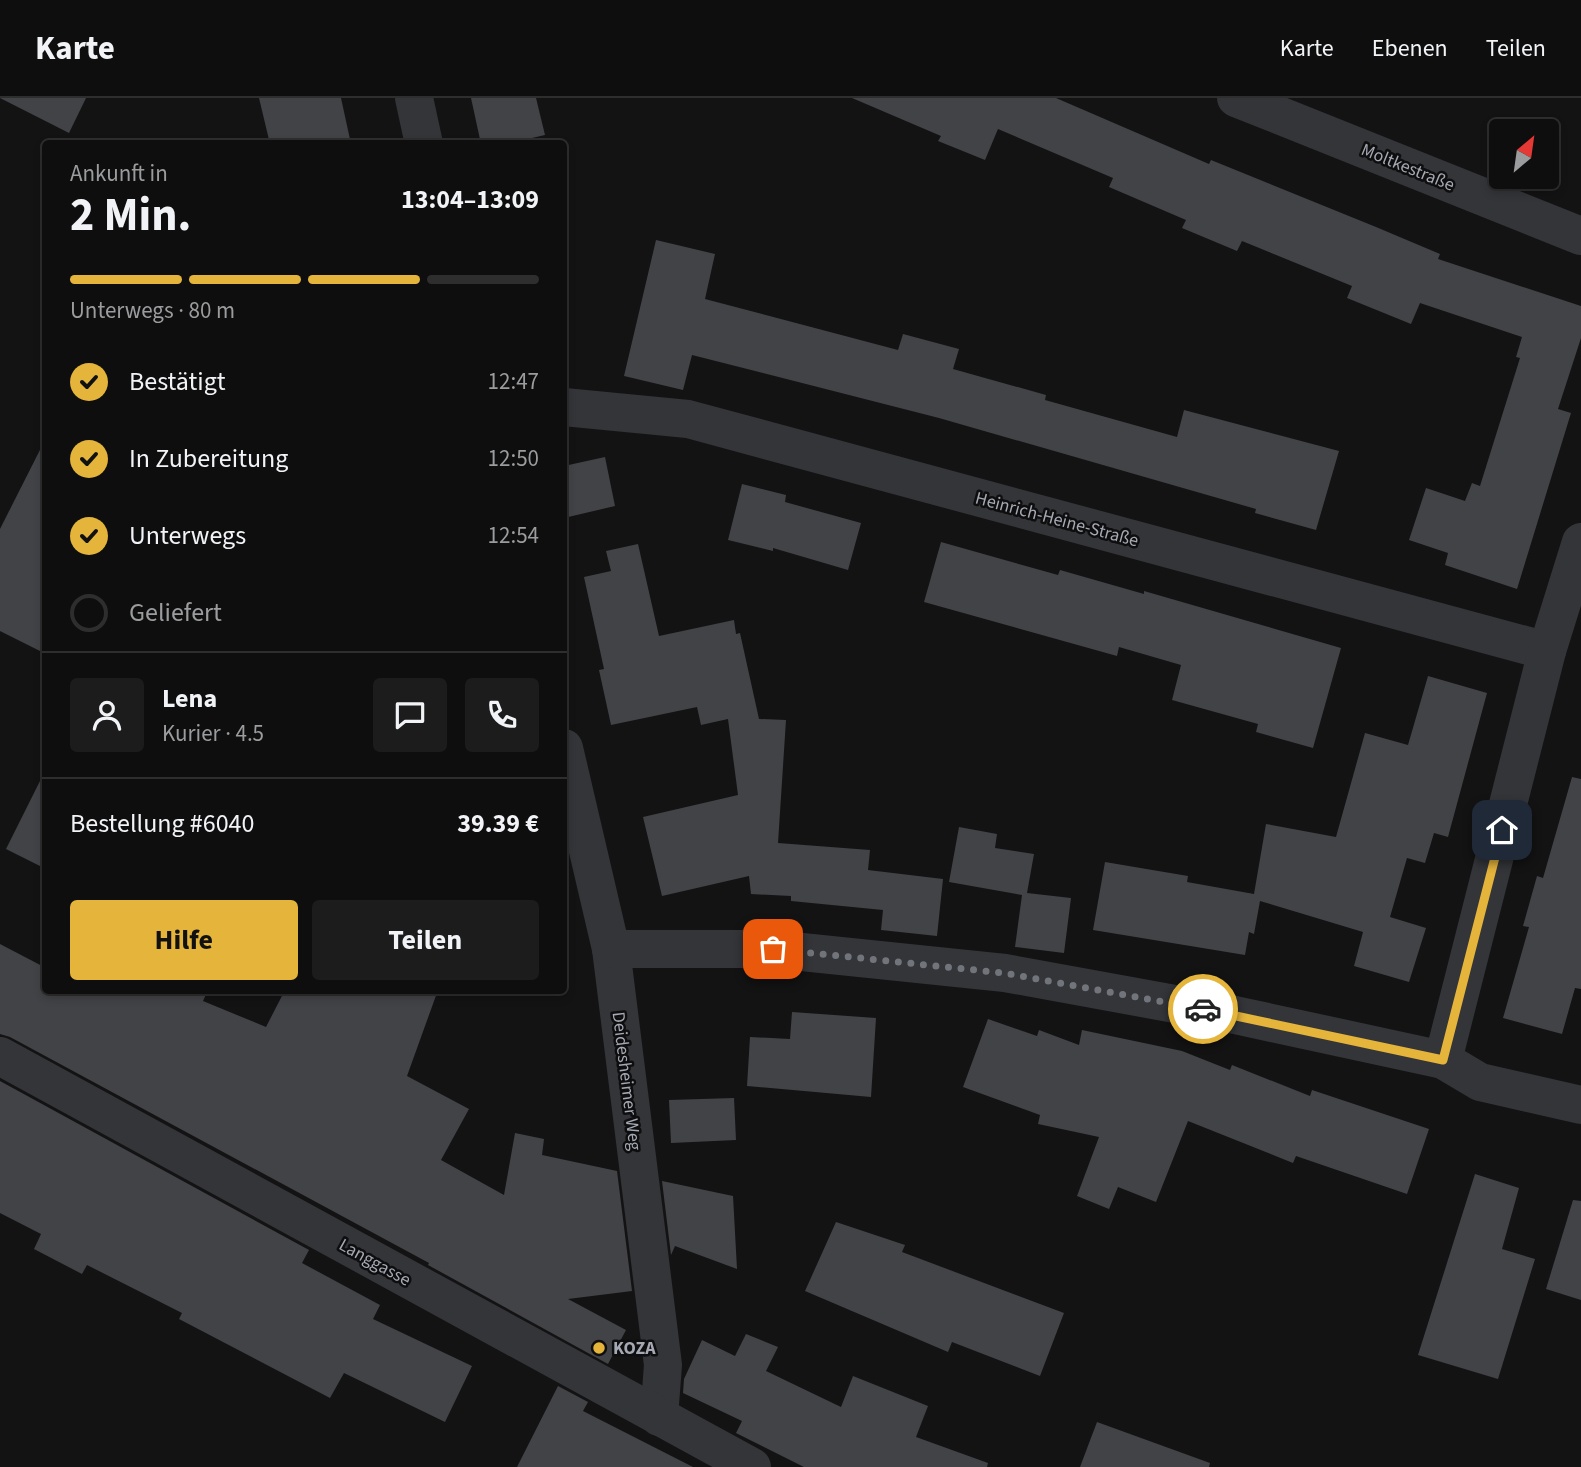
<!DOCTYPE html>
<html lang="de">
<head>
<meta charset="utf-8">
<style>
	:root { --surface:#0e0e0f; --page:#1c1c1d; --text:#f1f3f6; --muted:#9b9c9e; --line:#2e2e2f; --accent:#e4b43b }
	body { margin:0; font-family:"Source Sans 3",sans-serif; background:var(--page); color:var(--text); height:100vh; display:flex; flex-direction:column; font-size:26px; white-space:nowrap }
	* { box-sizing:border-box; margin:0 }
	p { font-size:23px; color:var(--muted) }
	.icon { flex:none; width:38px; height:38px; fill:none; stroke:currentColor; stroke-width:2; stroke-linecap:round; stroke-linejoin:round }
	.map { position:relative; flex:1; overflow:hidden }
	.sheet { position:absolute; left:42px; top:42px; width:525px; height:854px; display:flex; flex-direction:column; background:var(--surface); border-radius:7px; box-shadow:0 4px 10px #0003,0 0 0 2px var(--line) }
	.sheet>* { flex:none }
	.needle { width:46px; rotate:29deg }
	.controls { position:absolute; left:1489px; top:21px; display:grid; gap:14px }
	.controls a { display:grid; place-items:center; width:70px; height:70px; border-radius:7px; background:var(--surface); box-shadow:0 4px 10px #0003,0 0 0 2px var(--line); font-size:35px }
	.pin { position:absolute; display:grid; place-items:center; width:60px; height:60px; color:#fff; margin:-30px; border-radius:14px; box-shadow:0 4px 10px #0006 }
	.courier { position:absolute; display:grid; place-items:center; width:70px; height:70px; margin:-35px; border:5px solid #e4b43b; border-radius:50%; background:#fff; color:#222; box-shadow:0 2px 9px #0007 }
	.overview em { font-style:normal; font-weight:700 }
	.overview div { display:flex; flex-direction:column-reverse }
	.overview { display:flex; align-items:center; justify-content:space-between; height:119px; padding:0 28px }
	h1 { font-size:46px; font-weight:700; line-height:52px }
	.bar { display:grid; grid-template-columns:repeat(4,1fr); gap:10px 7px; align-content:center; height:84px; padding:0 28px }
	.bar i { height:9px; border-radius:5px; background:var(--line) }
	.bar .active { background:var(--accent) }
	.bar p { grid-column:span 4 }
	.line { display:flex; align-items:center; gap:18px; padding:0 28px; border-top:2px solid var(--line) }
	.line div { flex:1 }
	.round { display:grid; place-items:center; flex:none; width:74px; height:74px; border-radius:7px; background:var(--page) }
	ol { padding:0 28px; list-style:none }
	li { display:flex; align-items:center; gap:21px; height:77px }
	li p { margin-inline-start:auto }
	li .icon { padding:7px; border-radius:50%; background:var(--accent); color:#111; stroke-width:4 }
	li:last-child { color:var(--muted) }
	li i { width:38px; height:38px; border:4px solid var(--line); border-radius:50% }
	.action { display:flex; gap:14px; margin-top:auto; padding:14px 28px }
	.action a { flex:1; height:80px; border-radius:7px; background:var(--accent); color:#111; font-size:28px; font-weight:700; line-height:80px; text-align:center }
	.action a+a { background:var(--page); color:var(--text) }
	header { display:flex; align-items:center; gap:42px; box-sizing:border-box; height:98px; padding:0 35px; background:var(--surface); border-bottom:2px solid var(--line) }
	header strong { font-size:33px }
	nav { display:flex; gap:38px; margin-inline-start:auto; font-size:24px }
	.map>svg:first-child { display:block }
</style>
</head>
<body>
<header>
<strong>Karte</strong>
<nav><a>Karte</a><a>Ebenen</a><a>Teilen</a></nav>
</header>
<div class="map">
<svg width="1581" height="1369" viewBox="0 0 1581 1369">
	<rect width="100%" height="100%" fill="#131314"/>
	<!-- building -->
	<g fill="#424347">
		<path d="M0 0H86L69 35Z"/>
		<path d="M259 0H341L351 46H270Z"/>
		<path d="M471 0H536L545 37 506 46H481Z"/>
		<path d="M852 0H1056L1209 66 1211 62 1376 129 1440 156 1438 161 1581 208V240L1558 311 1571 315 1517 491 1445 467 1448 455 1409 442 1426 390 1465 403 1472 385 1480 388 1520 260 1516 259 1522 239 1420 205 1411 226 1347 200 1352 188 1242 143 1237 153 1182 130 1186 122 1109 89 1113 80 998 31 985 62 938 43 941 38Z"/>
		<path d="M656 142 715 156 705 201 898 252 903 236 959 251 953 271 1046 297 1045 302 1177 339 1184 312 1339 353 1316 432 1255 415 1256 411 939 320 692 257 683 292 624 278Z"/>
		<path d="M46 340V556L0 533V431Z"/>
		<path d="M605 359 615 408 564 420V368Z"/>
		<path d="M742 386 786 397 785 404 861 425 848 472 773 450V453L728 442Z"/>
		<path d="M941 444 1058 477 1060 472 1144 496V493L1341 550 1313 650 1256 634 1258 626 1172 602 1181 567 1119 549 1117 558 924 504Z"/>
		<path d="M638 446 659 538 734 522 736 536 740 535 759 621 786 622 778 745 870 752 868 772 943 781 937 838 881 832 883 812 791 803V798L751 796 749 778 662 798 643 719 738 697 728 621 701 627 697 609 611 627 599 572 604 571 584 479 611 473 606 453Z"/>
		<path d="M1428 578 1487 595 1448 739 1434 735 1425 765 1407 760 1390 819 1426 830 1409 884 1354 868 1363 834 1260 803 1254 836 1249 834 1245 857 1093 832 1105 764 1188 778 1187 784 1254 796 1266 726 1336 739 1365 635 1408 647Z"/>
		<path d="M46 671V771L6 751Z"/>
		<path d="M1572 679 1581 681V891L1575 890 1562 936 1503 920 1529 829 1523 828 1537 778 1543 780Z"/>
		<path d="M959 729 997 736 995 750 1034 756 1027 795 1071 800 1064 855 1015 849 1022 797 949 784Z"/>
		<path d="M0 846 46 870V892H208L203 903 266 929 285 892H438L407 978 469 1011 441 1062 504 1097 515 1035 544 1041 542 1057 617 1073 632 1193 568 1201 626 1232 608 1266 428 1167 429 1165 10 939 0 936Z"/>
		<path d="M792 914 876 920 871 999 747 988 750 939 790 941Z"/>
		<path d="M988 921 1037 938 1039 932 1079 947 1082 932 1182 953 1230 972 1232 967 1310 998 1312 992 1429 1031 1407 1096 1296 1058 1293 1065 1188 1023 1156 1104 1118 1089 1109 1111 1077 1098 1099 1039 1038 1026 1040 1017 963 989Z"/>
		<path d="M0 983 309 1152 302 1165 380 1207 373 1221 472 1268 445 1324 344 1275 330 1300 179 1221 182 1215 87 1167 82 1176 34 1151 41 1136 0 1115Z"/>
		<path d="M734 1000 736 1042 671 1045 669 1002Z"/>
		<path d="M1475 1076 1519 1090 1502 1151 1535 1161 1498 1281 1418 1257Z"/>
		<path d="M662 1083 733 1098 737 1171 675 1148 671 1157Z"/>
		<path d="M1573 1102 1581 1103V1202L1546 1191Z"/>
		<path d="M836 1124 905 1147 902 1154 1064 1215 1040 1278 952 1244 948 1254 805 1193Z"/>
		<path d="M746 1236 778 1249 766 1273 841 1309 853 1278 928 1308 916 1339 988 1365 987 1369H804L736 1335 742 1323 683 1295 684 1281 702 1242 735 1258Z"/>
		<path d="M558 1288 588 1304 583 1313 693 1369H517Z"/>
		<path d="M1097 1324 1210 1365 1209 1369H1080Z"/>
	</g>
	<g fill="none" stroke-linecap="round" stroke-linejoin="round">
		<!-- minor -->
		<g stroke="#343539" stroke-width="38">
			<path d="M414 0 424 46"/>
			<path d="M1236 0 1581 138"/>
			<path d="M564 309 688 321 1547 553"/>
			<path d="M564 650 611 851 663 1267 659 1319"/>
			<path d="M611 851H773L1005 875 1235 917 1443 962 1480 984 1581 1007"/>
			<path d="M0 958 752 1369"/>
			<path d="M1443 962 1547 553 1581 444"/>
		</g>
	</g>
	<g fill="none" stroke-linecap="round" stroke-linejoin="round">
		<!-- done -->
		<path stroke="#72747c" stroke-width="7" stroke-dasharray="0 12.6" d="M773 851 1004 875 1203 911"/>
		<!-- route -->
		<path stroke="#e4b43b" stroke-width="9" d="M1203 911 1443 962 1502 732"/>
	</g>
	<!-- markers -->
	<circle fill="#e4b43b" stroke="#0e0e0f" stroke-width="2.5" cx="599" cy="1250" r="7"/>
	<g text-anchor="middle" stroke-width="5" stroke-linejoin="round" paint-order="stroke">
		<!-- street labels -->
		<g font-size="18" fill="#a5a9b4" stroke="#0e0e0f">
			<text transform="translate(1408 69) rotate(22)" y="6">Moltkestraße</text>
			<text transform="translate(1057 421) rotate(15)" y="6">Heinrich-Heine-Straße</text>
			<text transform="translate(627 983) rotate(83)" y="6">Deidesheimer Weg</text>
			<text transform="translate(375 1164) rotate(29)" y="6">Langgasse</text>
		</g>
		<!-- poi labels -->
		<g font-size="18" font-weight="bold" fill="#a5a9b4" stroke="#0e0e0f" text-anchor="start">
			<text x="613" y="1256">KOZA</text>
		</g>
	</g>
</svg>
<div class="controls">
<a><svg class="needle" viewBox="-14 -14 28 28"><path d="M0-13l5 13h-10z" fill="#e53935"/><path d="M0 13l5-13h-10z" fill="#9b9c9e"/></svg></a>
</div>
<div class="pin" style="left:773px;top:851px;background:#ea580c"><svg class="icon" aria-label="bag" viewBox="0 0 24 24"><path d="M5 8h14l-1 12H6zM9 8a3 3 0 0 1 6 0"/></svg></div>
<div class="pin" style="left:1502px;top:732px;background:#1f2937"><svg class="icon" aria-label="home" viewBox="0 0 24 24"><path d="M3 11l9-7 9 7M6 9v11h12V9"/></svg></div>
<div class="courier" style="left:1203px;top:911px"><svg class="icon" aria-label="car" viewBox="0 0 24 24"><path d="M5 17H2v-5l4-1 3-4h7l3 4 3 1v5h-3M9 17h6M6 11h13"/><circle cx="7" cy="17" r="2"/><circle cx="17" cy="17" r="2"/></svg></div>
<section class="sheet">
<div class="overview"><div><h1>2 Min.</h1><p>Ankunft in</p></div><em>13:04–13:09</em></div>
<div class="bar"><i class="active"></i><i class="active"></i><i class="active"></i><i></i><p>Unterwegs · 80 m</p></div>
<ol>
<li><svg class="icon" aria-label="check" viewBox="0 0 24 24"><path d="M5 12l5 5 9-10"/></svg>Bestätigt<p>12:47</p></li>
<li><svg class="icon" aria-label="check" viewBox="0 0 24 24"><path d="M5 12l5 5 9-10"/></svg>In Zubereitung<p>12:50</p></li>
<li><svg class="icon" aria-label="check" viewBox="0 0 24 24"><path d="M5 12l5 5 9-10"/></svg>Unterwegs<p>12:54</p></li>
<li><i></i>Geliefert</li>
</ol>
<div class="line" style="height:126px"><a class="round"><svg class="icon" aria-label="person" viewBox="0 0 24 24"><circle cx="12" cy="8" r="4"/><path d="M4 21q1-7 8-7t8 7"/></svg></a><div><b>Lena</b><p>Kurier · 4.5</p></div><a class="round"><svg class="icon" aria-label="chat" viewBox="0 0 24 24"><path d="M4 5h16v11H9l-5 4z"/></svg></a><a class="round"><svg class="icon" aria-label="phone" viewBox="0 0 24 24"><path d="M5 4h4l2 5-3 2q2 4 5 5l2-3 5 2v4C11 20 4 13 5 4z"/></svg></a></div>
<div class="line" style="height:91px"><div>Bestellung #6040</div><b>39.39 €</b></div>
<div class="action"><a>Hilfe</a><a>Teilen</a></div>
</section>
</div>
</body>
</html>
